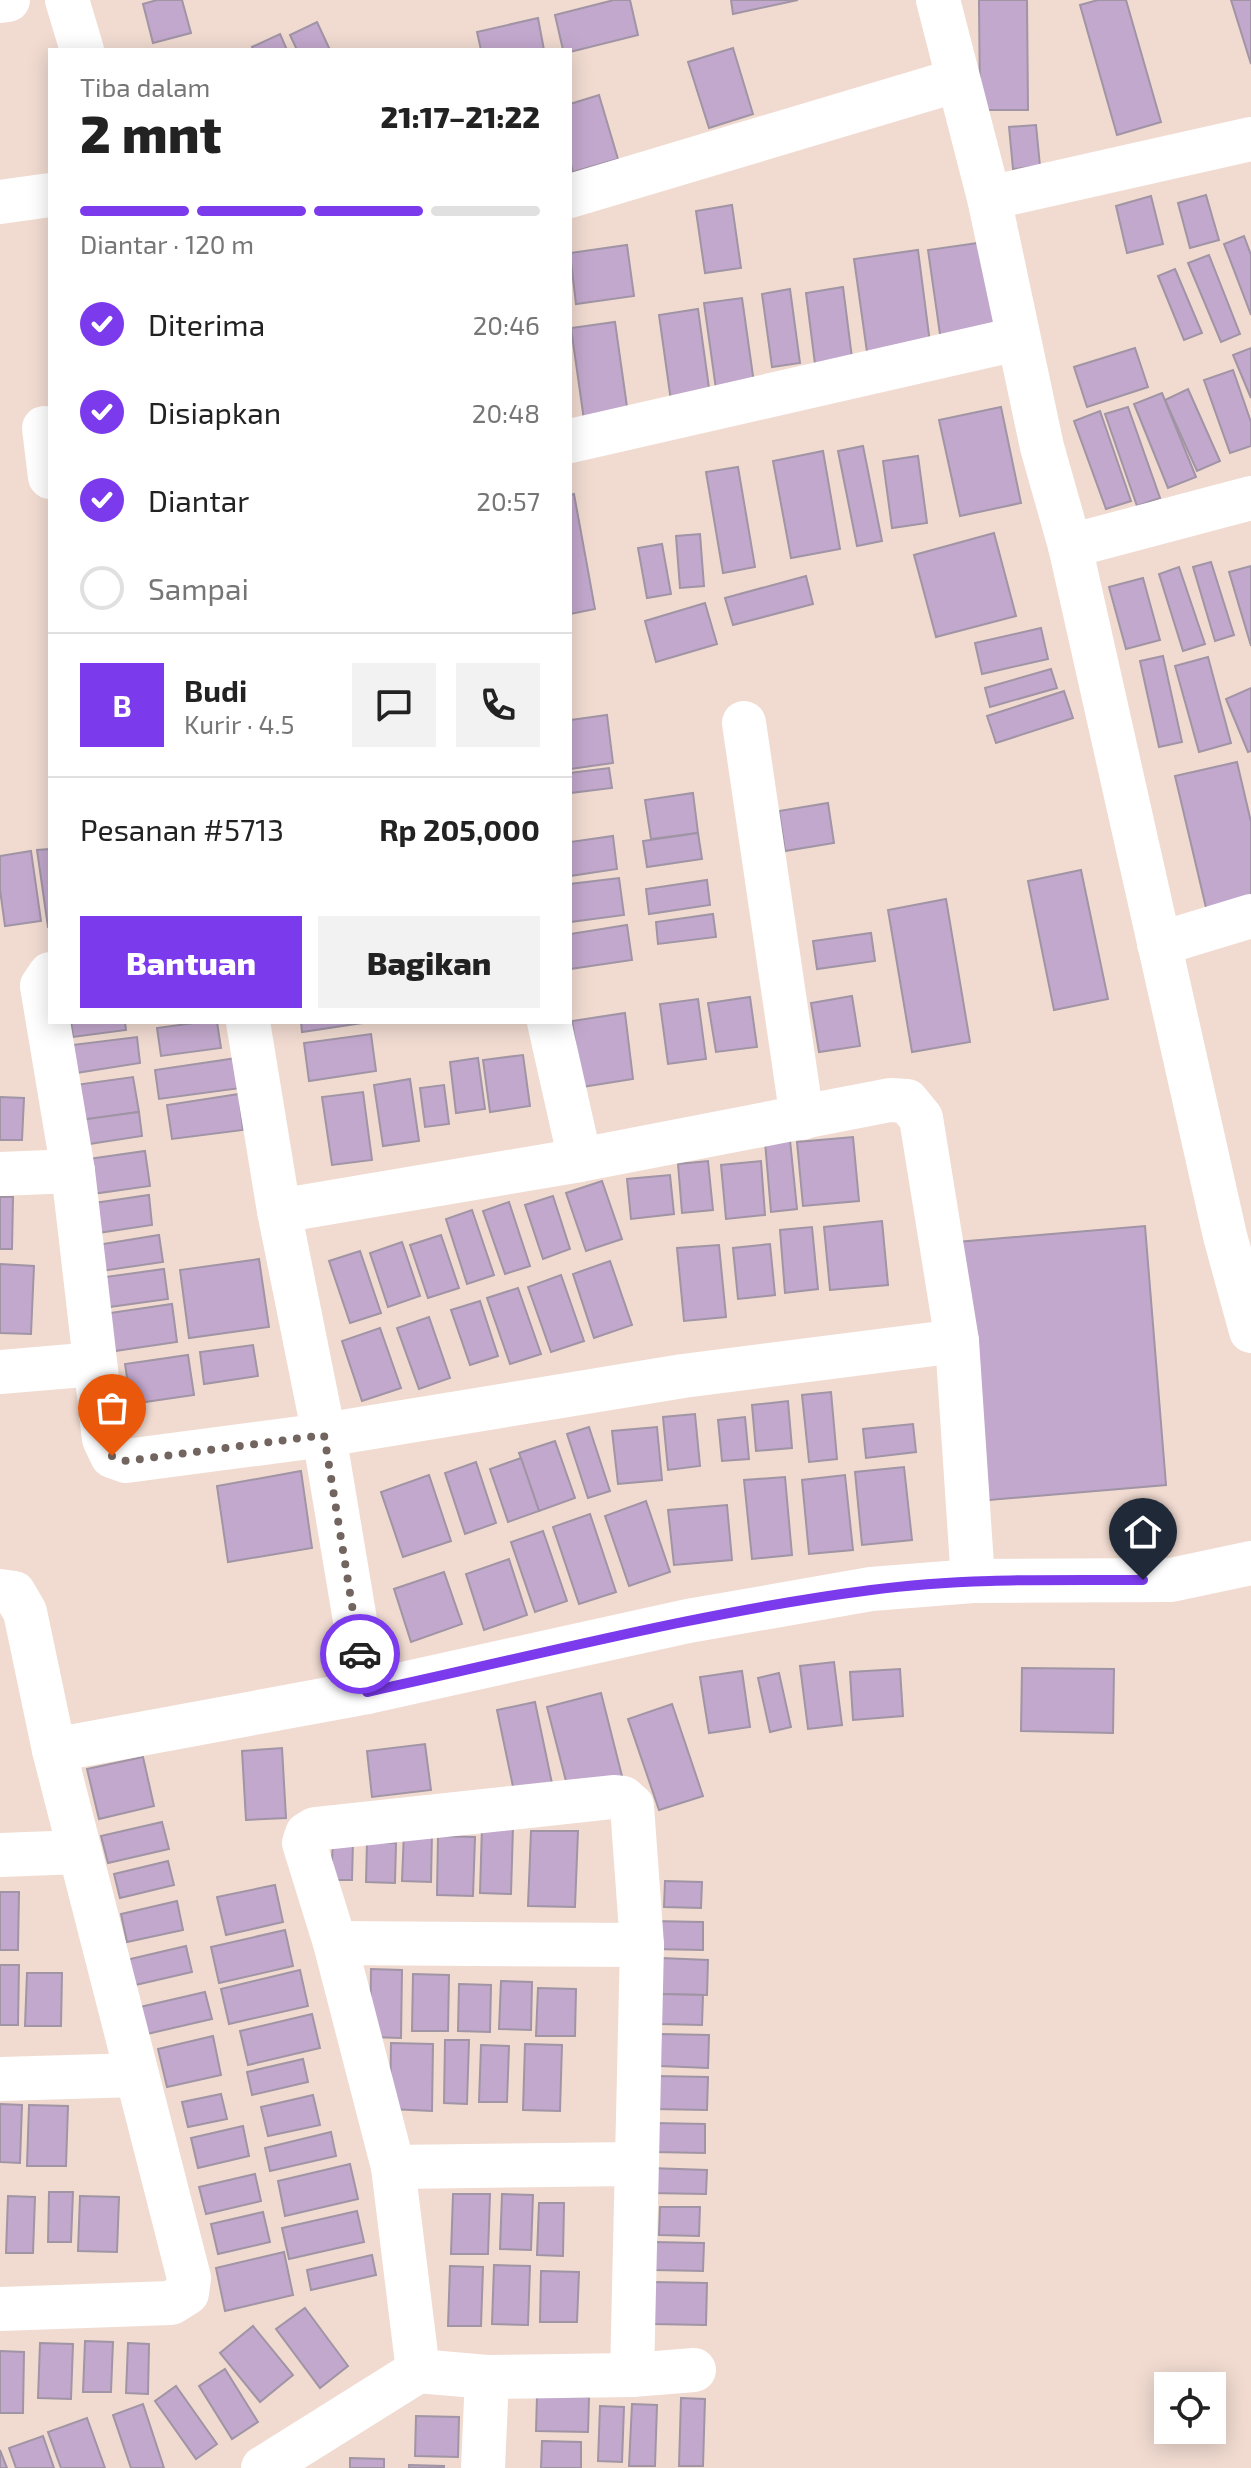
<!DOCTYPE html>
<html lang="id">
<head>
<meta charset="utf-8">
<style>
	:root { --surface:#fff; --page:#f2f2f2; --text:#222; --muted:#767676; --line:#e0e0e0; --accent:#7c3aed }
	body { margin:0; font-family:"Exo 2",sans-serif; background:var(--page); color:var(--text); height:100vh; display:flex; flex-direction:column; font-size:30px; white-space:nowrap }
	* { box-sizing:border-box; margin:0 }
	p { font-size:26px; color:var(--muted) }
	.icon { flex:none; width:44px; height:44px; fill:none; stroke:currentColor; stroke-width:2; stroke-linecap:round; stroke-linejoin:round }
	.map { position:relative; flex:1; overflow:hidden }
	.drawer { position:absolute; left:48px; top:48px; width:524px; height:976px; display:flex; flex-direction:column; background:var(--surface); border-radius:0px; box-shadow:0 4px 20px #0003 }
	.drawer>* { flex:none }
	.tools { position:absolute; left:1154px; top:2372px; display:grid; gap:16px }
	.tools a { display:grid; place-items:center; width:72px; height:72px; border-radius:0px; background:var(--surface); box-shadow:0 4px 20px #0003; font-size:40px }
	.pin { position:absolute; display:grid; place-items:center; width:68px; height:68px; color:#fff; margin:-82px -34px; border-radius:50% 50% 50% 0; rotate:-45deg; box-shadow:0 0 8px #0007 }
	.pin .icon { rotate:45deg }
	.courier { position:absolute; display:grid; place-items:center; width:80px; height:80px; margin:-40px; border:6px solid #7c3aed; border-radius:50%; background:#fff; color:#222; box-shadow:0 2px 10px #0007 }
	.head em { font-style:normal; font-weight:800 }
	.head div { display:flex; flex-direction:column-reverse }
	.head { display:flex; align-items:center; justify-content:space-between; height:136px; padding:0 32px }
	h1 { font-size:52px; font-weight:800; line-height:60px }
	.bar { display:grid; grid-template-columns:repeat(4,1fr); gap:12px 8px; align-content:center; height:96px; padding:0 32px }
	.bar i { height:10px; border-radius:6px; background:var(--line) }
	.bar .current { background:var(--accent) }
	.bar p { grid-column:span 4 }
	.line { display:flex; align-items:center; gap:20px; padding:0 32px; border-top:2px solid var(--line) }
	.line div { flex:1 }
	.round { display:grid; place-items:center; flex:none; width:84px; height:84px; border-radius:0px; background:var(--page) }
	ol { padding:0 32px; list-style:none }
	li { display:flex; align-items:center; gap:24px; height:88px }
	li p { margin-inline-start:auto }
	li .icon { padding:8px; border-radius:50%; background:var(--accent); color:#fff; stroke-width:4 }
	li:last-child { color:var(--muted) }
	li i { width:44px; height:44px; border:4px solid var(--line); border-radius:50% }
	.action { display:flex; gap:16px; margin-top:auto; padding:16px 32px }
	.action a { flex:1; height:92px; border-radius:0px; background:var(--accent); color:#fff; font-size:32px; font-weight:800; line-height:92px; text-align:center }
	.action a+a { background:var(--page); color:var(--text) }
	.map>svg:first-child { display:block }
</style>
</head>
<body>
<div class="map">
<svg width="1251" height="2468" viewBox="0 0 1251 2468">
	<rect width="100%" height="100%" fill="#f1dbd1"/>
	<!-- building -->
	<g fill="#c2a8cd" stroke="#a094a5" stroke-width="2">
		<path d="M157 0H182L191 33 153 43 143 4Z"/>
		<path d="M614 0H630L638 35 570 52 563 50 555 15Z"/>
		<path d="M731 0H798L733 14Z"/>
		<path d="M979 0H1027L1028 110H980Z"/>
		<path d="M1098 0H1126L1161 122 1117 135 1080 5Z"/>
		<path d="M1231 0H1251V64Z"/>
		<path d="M538 18 544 50H481L477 32Z"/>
		<path d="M317 22 330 50H297L290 35Z"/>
		<path d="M280 34 287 50H254L252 47Z"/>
		<path d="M733 48 753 114 709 128 688 62Z"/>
		<path d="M599 95 618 159 573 172 570 161V104Z"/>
		<path d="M1036 125 1040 166 1013 169 1009 127Z"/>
		<path d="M1206 195 1219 240 1190 248 1178 203Z"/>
		<path d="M1151 196 1163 244 1127 253 1116 206Z"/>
		<path d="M732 205 741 268 705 273 696 211Z"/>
		<path d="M1244 236 1251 255V315L1224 244Z"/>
		<path d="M992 241 1005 339 942 348 928 250Z"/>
		<path d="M627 245 634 296 576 304 570 253Z"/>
		<path d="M918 250 930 343 867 352 854 259Z"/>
		<path d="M1209 255 1240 334 1221 342 1188 263Z"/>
		<path d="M1175 269 1202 333 1184 340 1158 276Z"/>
		<path d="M843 287 852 358 815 364 806 293Z"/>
		<path d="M790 289 800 363 772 367 762 294Z"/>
		<path d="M742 298 754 383 716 389 704 303Z"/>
		<path d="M698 309 710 395 671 401 659 315Z"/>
		<path d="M615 322 629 421 585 427 571 328Z"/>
		<path d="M1135 348 1148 387 1087 407 1074 367Z"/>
		<path d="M1251 348V398L1233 355Z"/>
		<path d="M1233 370 1251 422V446L1230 453 1204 380Z"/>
		<path d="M1188 389 1220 461 1197 471 1165 400Z"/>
		<path d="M1162 393 1196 477 1168 488 1134 404Z"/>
		<path d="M1001 407 1021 503 960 516 939 420Z"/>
		<path d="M1128 407 1160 498 1137 506 1105 414Z"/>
		<path d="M1100 411 1131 501 1106 509 1074 421Z"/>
		<path d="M863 446 882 541 857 546 838 451Z"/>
		<path d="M823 451 840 549 791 558 773 461Z"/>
		<path d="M918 456 927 523 892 528 883 461Z"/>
		<path d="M738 467 755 567 723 573 706 472Z"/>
		<path d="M574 494 595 609 570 614V495Z"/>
		<path d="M994 533 1016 616 936 637 914 555Z"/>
		<path d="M700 534 704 586 680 588 676 536Z"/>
		<path d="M662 544 671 594 647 598 638 548Z"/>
		<path d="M1211 562 1234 635 1215 641 1193 567Z"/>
		<path d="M1251 566V646L1229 572Z"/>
		<path d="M1179 567 1205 644 1183 651 1159 574Z"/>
		<path d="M806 576 813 604 733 625 725 598Z"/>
		<path d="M1143 578 1160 640 1126 649 1109 587Z"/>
		<path d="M705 603 717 644 656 662 645 621Z"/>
		<path d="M1041 628 1048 659 982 674 975 643Z"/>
		<path d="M1163 656 1182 742 1159 747 1140 661Z"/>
		<path d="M1208 657 1231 743 1199 752 1175 666Z"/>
		<path d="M1051 669 1057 688 990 707 985 688Z"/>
		<path d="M1251 688V751L1248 752 1226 699Z"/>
		<path d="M1064 691 1073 718 996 743 987 716Z"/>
		<path d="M607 715 613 763 570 769V720Z"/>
		<path d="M1237 762 1251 822V905L1208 916 1175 776Z"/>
		<path d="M609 768 612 788 570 793V773Z"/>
		<path d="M693 793 698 833 651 839 645 800Z"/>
		<path d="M828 803 834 843 785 851 779 811Z"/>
		<path d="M698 833 702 859 647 867 643 841Z"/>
		<path d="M613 836 617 869 570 876V842Z"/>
		<path d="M50 849V927H48L37 850Z"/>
		<path d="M31 851 41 921 5 926 0 890V856Z"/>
		<path d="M1081 870 1108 999 1054 1010 1028 881Z"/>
		<path d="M619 878 624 915 570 922V884Z"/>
		<path d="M707 880 710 905 649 914 646 889Z"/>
		<path d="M946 899 970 1042 912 1052 888 910Z"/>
		<path d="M713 914 716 937 658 944 656 922Z"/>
		<path d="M627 925 632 960 570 969V934Z"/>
		<path d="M871 933 875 961 817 969 813 941Z"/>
		<path d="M852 996 860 1046 819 1052 811 1003Z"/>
		<path d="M750 997 757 1047 716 1052 708 1003Z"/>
		<path d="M698 999 706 1059 668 1064 660 1004Z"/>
		<path d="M625 1013 633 1079 582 1087 572 1021Z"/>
		<path d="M71 1022H125L126 1030 73 1037Z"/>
		<path d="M201 1022H217L221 1048 161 1056 157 1028Z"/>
		<path d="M301 1022H369L302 1032Z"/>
		<path d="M371 1034 376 1071 309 1081 304 1043Z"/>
		<path d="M137 1037 140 1063 76 1073 72 1045Z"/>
		<path d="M523 1055 530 1106 490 1112 483 1060Z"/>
		<path d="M237 1058 241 1088 159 1099 155 1070Z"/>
		<path d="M478 1058 485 1109 456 1113 450 1062Z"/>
		<path d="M133 1077 139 1112 73 1121 68 1086Z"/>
		<path d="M410 1079 419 1141 383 1146 374 1085Z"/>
		<path d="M444 1085 449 1124 425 1127 420 1088Z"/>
		<path d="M363 1092 372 1160 332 1165 322 1097Z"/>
		<path d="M239 1094 243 1130 172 1139 167 1105Z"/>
		<path d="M0 1097 24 1098 22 1140H0Z"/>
		<path d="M139 1112 142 1136 76 1146 73 1121Z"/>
		<path d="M853 1137 859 1201 803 1206 797 1142Z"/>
		<path d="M790 1140 797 1209 771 1212 765 1142Z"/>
		<path d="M145 1151 150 1186 92 1194 88 1159Z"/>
		<path d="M708 1161 713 1210 682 1213 678 1164Z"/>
		<path d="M761 1161 765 1215 726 1219 721 1165Z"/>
		<path d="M670 1175 674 1214 631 1219 627 1179Z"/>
		<path d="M602 1181 622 1239 586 1251 566 1193Z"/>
		<path d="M149 1195 152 1225 91 1234 87 1204Z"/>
		<path d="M553 1196 570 1249 543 1259 525 1205Z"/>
		<path d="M0 1197H13L12 1249H0Z"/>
		<path d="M509 1202 530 1266 505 1274 483 1211Z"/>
		<path d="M472 1210 494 1275 467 1284 446 1219Z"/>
		<path d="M882 1221 888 1285 830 1290 824 1227Z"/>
		<path d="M1145 1226 1166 1485 978 1501 957 1242Z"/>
		<path d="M812 1227 818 1289 785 1293 780 1230Z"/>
		<path d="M159 1235 163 1262 101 1271 97 1245Z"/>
		<path d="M441 1235 459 1288 428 1298 410 1245Z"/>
		<path d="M402 1242 420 1296 388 1307 370 1253Z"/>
		<path d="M770 1244 775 1295 738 1299 733 1248Z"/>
		<path d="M719 1245 726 1317 684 1321 677 1248Z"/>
		<path d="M360 1251 381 1313 350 1323 329 1261Z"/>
		<path d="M259 1259 269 1327 189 1338 180 1270Z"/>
		<path d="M610 1261 632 1325 594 1338 573 1274Z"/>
		<path d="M0 1264 34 1266 31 1334 0 1333Z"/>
		<path d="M164 1269 168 1299 102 1308 98 1278Z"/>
		<path d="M561 1275 584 1341 551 1352 528 1287Z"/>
		<path d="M518 1288 541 1354 510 1364 487 1298Z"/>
		<path d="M480 1301 498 1356 470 1365 451 1310Z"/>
		<path d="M172 1304 177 1342 108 1352 103 1314Z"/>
		<path d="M429 1317 450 1378 419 1389 397 1328Z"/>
		<path d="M380 1328 401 1388 362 1401 342 1341Z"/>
		<path d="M253 1345 258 1376 204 1384 200 1352Z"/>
		<path d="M188 1355 194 1395 131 1404 125 1364Z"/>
		<path d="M831 1392 837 1459 809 1462 802 1395Z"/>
		<path d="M788 1401 792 1448 756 1451 752 1405Z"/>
		<path d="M695 1414 700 1466 668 1470 663 1417Z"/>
		<path d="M745 1417 749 1459 722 1461 718 1420Z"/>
		<path d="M913 1424 916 1452 866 1458 863 1429Z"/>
		<path d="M589 1427 610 1491 588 1498 567 1434Z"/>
		<path d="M657 1427 662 1480 618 1484 612 1431Z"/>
		<path d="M555 1441 575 1498 539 1511 519 1453Z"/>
		<path d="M521 1458 539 1511 508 1522 490 1469Z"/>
		<path d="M476 1462 496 1523 465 1534 445 1473Z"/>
		<path d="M904 1467 912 1540 862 1545 855 1472Z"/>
		<path d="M301 1471 312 1548 228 1562 217 1486Z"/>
		<path d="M429 1475 451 1541 403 1557 381 1492Z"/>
		<path d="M845 1475 853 1550 809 1554 802 1480Z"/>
		<path d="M785 1477 792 1555 752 1559 744 1480Z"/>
		<path d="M646 1501 670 1572 629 1586 605 1516Z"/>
		<path d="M727 1505 732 1560 674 1565 668 1510Z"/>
		<path d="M590 1514 616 1592 579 1604 553 1527Z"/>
		<path d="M543 1531 567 1601 535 1612 511 1542Z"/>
		<path d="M509 1559 527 1615 484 1630 466 1574Z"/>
		<path d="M444 1572 462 1624 411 1642 394 1589Z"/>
		<path d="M834 1662 842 1725 808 1729 800 1666Z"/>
		<path d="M1022 1668 1114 1669 1113 1733 1021 1731Z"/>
		<path d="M900 1669 903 1716 853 1720 850 1672Z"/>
		<path d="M742 1671 750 1727 709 1733 700 1677Z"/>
		<path d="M779 1673 791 1727 770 1732 758 1678Z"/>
		<path d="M601 1693 623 1780 569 1793 547 1707Z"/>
		<path d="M535 1702 554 1793 516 1801 497 1710Z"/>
		<path d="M672 1704 703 1796 659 1810 628 1719Z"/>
		<path d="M425 1744 431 1790 372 1797 367 1751Z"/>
		<path d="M282 1748 286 1818 246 1820 242 1751Z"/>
		<path d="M143 1757 154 1806 99 1819 87 1769Z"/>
		<path d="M162 1822 169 1849 108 1863 101 1836Z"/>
		<path d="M482 1826 513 1827 511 1894 480 1893Z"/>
		<path d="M531 1831H578L575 1907 528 1906Z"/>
		<path d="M404 1832H432L431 1882 402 1881Z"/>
		<path d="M438 1836 475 1837 473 1896 437 1895Z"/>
		<path d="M333 1840 353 1841 352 1880H331Z"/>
		<path d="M367 1842 396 1843 395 1883 366 1882Z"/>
		<path d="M168 1861 174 1885 120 1898 114 1874Z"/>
		<path d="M665 1881 702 1882 701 1908 664 1907Z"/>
		<path d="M275 1885 283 1922 226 1935 217 1897Z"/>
		<path d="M0 1892H19L18 1950H0Z"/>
		<path d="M177 1901 183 1930 127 1942 121 1914Z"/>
		<path d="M651 1921 703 1922V1950L650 1949Z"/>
		<path d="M285 1930 293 1966 219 1983 211 1947Z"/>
		<path d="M186 1946 192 1972 131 1986 126 1960Z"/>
		<path d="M661 1958 708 1960 707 1995 660 1994Z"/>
		<path d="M0 1965H19L18 2025H0Z"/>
		<path d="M371 1969 402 1970 401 2038 370 2037Z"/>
		<path d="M300 1970 308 2006 229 2024 221 1989Z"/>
		<path d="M27 1973H62L61 2026H25Z"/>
		<path d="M413 1974 449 1975 448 2031H412Z"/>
		<path d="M501 1981 532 1982 531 2030 499 2029Z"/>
		<path d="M459 1984 491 1985 490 2032 458 2031Z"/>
		<path d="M538 1988 576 1989 575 2036H536Z"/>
		<path d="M205 1992 212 2019 147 2034 140 2007Z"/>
		<path d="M660 1994 703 1995 702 2025 659 2024Z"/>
		<path d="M312 2014 320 2048 248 2065 240 2031Z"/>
		<path d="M661 2034 709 2035 708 2068 660 2066Z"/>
		<path d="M213 2036 221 2075 167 2087 158 2049Z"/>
		<path d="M445 2040H469L467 2104 444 2103Z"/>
		<path d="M391 2043 433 2044 432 2111 390 2109Z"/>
		<path d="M525 2044 562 2045 560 2111 523 2110Z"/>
		<path d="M481 2045 509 2046 507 2102H479Z"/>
		<path d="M303 2059 308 2082 252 2095 247 2072Z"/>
		<path d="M656 2076 708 2077 707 2110 655 2109Z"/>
		<path d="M221 2094 227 2119 188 2127 182 2102Z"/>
		<path d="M313 2095 320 2125 268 2136 261 2107Z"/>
		<path d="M0 2104 22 2105 20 2163 0 2162Z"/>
		<path d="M29 2105 68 2106 66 2166H27Z"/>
		<path d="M653 2123 705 2124V2153L653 2152Z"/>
		<path d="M243 2126 249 2156 198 2168 191 2138Z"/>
		<path d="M331 2132 336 2156 270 2171 265 2148Z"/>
		<path d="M350 2164 358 2199 285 2216 278 2181Z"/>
		<path d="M650 2168 707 2170 706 2194 649 2193Z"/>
		<path d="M255 2174 261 2201 206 2214 199 2187Z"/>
		<path d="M49 2192H73L71 2242H48Z"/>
		<path d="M453 2194H490L488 2254H451Z"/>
		<path d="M502 2194 533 2195 531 2250 500 2249Z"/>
		<path d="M8 2196 35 2197 33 2253H6Z"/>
		<path d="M80 2196 119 2197 117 2252 78 2251Z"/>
		<path d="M539 2203H564L563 2256 537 2255Z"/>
		<path d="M660 2207H700L699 2236 659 2235Z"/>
		<path d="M357 2211 364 2242 289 2259 282 2228Z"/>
		<path d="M263 2212 270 2242 218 2254 211 2224Z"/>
		<path d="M654 2242 704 2243 703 2271 654 2270Z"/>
		<path d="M284 2252 293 2295 225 2311 216 2268Z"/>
		<path d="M372 2255 376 2275 311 2290 307 2270Z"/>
		<path d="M494 2265 530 2266 528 2325 492 2324Z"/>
		<path d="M450 2266 483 2267 481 2326H448Z"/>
		<path d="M541 2271 579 2272 577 2322H540Z"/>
		<path d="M653 2282 707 2283 706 2325 652 2324Z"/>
		<path d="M305 2308 348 2366 320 2388 276 2329Z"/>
		<path d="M253 2326 293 2375 260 2402 220 2353Z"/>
		<path d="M85 2341 113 2342 111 2392H83Z"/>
		<path d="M40 2343 73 2344 71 2399 38 2398Z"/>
		<path d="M128 2343 149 2344 148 2394 126 2393Z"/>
		<path d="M0 2351 24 2352 23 2413H0Z"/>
		<path d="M225 2369 258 2422 232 2439 199 2386Z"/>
		<path d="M176 2386 217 2444 196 2459 155 2401Z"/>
		<path d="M537 2396 589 2397 588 2432 536 2431Z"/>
		<path d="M681 2398 705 2399 703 2466H679Z"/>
		<path d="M143 2404 164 2468H131L113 2415Z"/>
		<path d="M632 2404 657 2405 655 2466H629Z"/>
		<path d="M600 2406 624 2407 622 2462 598 2461Z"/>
		<path d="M416 2416 459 2417 458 2457 415 2456Z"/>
		<path d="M87 2418 105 2468H61L48 2432Z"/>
		<path d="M43 2436 54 2468H16L9 2448Z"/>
		<path d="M542 2441 581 2442V2468H541Z"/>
		<path d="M0 2450 7 2468H0Z"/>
		<path d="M350 2458 384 2459V2468H350Z"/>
		<path d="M409 2465 444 2466V2468H409Z"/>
	</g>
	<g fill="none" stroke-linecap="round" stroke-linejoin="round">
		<!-- street -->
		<g stroke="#fff" stroke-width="44">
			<path d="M67 0 82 50"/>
			<path d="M938 0 989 198 1042 447 1070 546 1225 1236 1251 1331"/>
			<path d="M0 1 8 0"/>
			<path d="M570 196 958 80"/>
			<path d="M989 198 1251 139"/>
			<path d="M0 202 50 195"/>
			<path d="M44 428 50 477"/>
			<path d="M570 441 1017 339"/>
			<path d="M1070 546 1251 498"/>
			<path d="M744 723 802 1118"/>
			<path d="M1159 944 1251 916"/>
			<path d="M50 974 42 986 73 1171 104 1439 112 1456 126 1461 324 1435 683 1376 957 1341"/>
			<path d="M248 1022 279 1211 324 1435 367 1692"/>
			<path d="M549 1022 580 1160"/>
			<path d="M0 1174 73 1171"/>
			<path d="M279 1211 580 1160 890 1100 907 1101 921 1118 957 1341 973 1581"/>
			<path d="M0 1372 95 1364"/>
			<path d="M0 1591 14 1593 25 1612 54 1750 189 2278 187 2293 171 2303 0 2309"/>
			<path d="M54 1750 367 1692 688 1621 871 1589 973 1581 1171 1580 1251 1563"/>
			<path d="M0 1855 80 1852"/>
			<path d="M335 1943 642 1945"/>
			<path d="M0 2079 137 2075"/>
			<path d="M393 2167 636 2164"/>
			<path d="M418 2371 393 2167 335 1943 304 1843 307 1834 315 1829 613 1797 623 1798 632 1806 642 1945 632 2375"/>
			<path d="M263 2468 418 2371 487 2377 632 2375 694 2370"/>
			<path d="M483 2468 487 2377"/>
		</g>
	</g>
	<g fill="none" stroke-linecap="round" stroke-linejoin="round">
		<!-- done -->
		<path stroke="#72655f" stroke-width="8" stroke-dasharray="0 14.4" d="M112 1456 126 1461 324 1435 360 1654"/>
		<!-- route -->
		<path stroke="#7c3aed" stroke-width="10" d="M360 1654 367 1692C534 1656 701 1612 871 1590 961 1578 1052 1580 1143 1580"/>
	</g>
</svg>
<div class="tools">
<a><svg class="icon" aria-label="locate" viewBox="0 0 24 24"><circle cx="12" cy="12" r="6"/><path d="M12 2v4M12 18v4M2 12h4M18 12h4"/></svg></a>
</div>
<div class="pin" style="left:112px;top:1456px;background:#ea580c"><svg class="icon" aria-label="bag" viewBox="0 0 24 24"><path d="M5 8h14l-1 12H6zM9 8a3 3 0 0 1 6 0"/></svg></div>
<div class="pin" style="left:1143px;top:1580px;background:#1f2937"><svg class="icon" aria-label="home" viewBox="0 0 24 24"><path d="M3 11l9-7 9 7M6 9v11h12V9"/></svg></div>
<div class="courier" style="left:360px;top:1654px"><svg class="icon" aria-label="car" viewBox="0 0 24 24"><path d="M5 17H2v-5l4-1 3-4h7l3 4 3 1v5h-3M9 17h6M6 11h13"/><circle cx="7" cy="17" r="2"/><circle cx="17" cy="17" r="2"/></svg></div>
<section class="drawer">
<div class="head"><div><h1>2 mnt</h1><p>Tiba dalam</p></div><em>21:17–21:22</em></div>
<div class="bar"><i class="current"></i><i class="current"></i><i class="current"></i><i></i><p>Diantar · 120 m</p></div>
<ol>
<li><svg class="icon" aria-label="check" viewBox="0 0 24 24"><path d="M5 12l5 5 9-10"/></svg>Diterima<p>20:46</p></li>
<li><svg class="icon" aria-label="check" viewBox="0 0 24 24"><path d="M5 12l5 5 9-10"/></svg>Disiapkan<p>20:48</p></li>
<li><svg class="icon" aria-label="check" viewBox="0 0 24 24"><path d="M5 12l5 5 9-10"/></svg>Diantar<p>20:57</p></li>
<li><i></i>Sampai</li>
</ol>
<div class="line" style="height:144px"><b class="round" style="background:var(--accent);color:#fff">B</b><div><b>Budi</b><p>Kurir · 4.5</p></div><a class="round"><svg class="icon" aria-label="chat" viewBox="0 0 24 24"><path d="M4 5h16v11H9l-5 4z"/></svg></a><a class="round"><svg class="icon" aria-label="phone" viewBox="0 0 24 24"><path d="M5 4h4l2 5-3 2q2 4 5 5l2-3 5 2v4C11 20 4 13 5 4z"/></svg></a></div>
<div class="line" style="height:104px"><div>Pesanan #5713</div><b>Rp 205,000</b></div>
<div class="action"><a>Bantuan</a><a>Bagikan</a></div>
</section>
</div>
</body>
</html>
